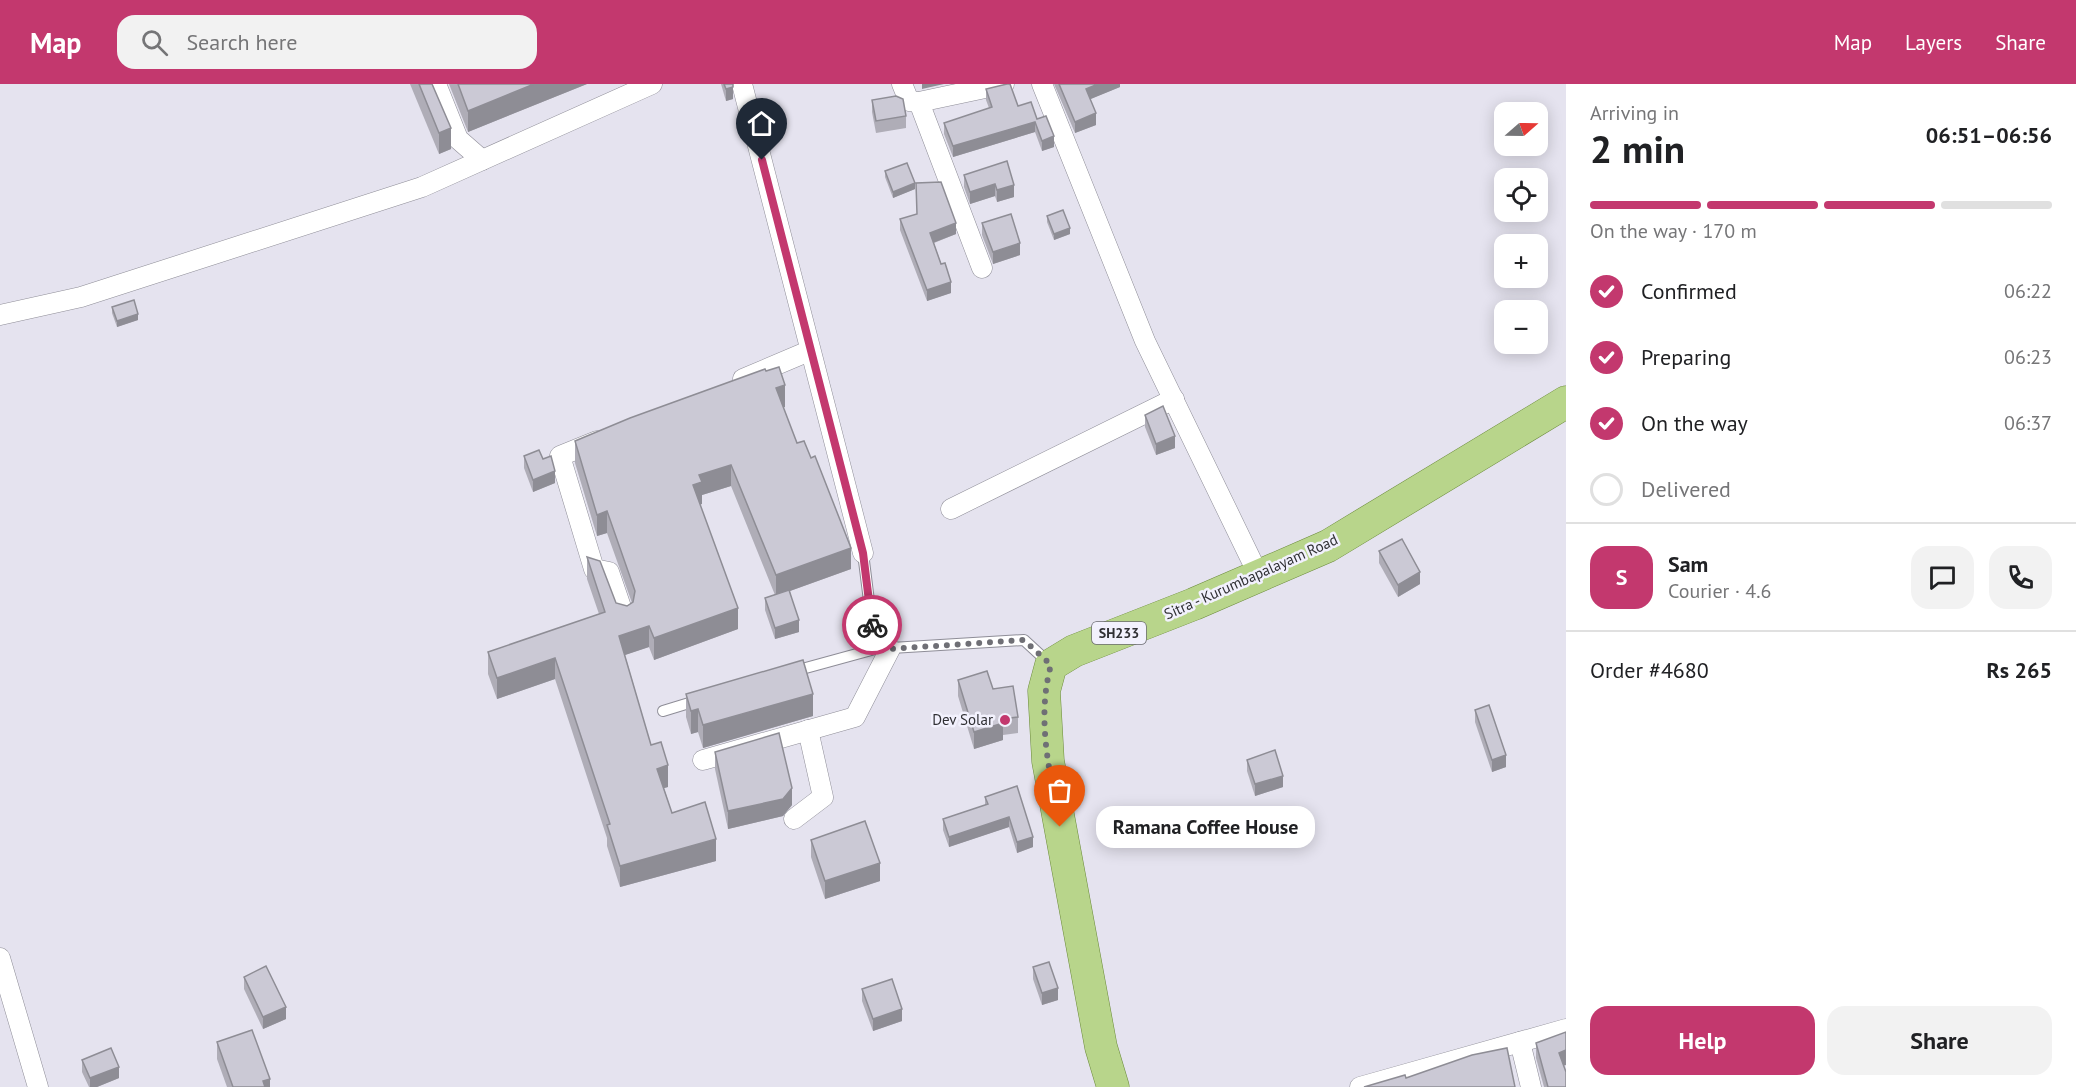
<!DOCTYPE html>
<html lang="en">
<head>
<meta charset="utf-8">
<style>
	:root { --surface:#fff; --page:#f2f2f2; --text:#202124; --muted:#757577; --line:#e0e0e0; --accent:#c3386e }
	body { margin:0; font-family:"PT Sans",sans-serif; background:var(--page); color:var(--text); height:100vh; display:flex; flex-direction:column; font-size:22px; white-space:nowrap }
	* { box-sizing:border-box; margin:0 }
	p { font-size:20px; color:var(--muted) }
	.icon { flex:none; width:33px; height:33px; fill:none; stroke:currentColor; stroke-width:2; stroke-linecap:round; stroke-linejoin:round }
	.map { position:relative; flex:1; overflow:hidden }
	.sheet { display:flex; flex-direction:column; background:var(--surface); width:510px }
	.sheet>* { flex:none }
	.needle { width:39px; rotate:70deg }
	.buttons { position:absolute; left:1494px; top:18px; display:grid; gap:12px }
	.buttons a { display:grid; place-items:center; width:54px; height:54px; border-radius:12px; background:var(--surface); box-shadow:0 3px 15px #0003; font-size:30px }
	.pin { position:absolute; display:grid; place-items:center; width:51px; height:51px; color:#fff; margin:-62px -26px; border-radius:50% 50% 50% 0; rotate:-45deg; box-shadow:0 0 6px #0007 }
	.pin .icon { rotate:45deg }
	.courier { position:absolute; display:grid; place-items:center; width:60px; height:60px; margin:-30px; border:4px solid #c3386e; border-radius:50%; background:#fff; color:#222; box-shadow:0 2px 8px #0007 }
	.bubble { position:absolute; height:42px; border-radius:18px; background:var(--surface); box-shadow:0 3px 15px #0003; font-size:20px; font-weight:700; line-height:42px; text-align:center }
	.summary em { font-style:normal; font-weight:700 }
	.summary div { display:flex; flex-direction:column-reverse }
	.summary { display:flex; align-items:center; justify-content:space-between; height:102px; padding:0 24px }
	h1 { font-size:39px; font-weight:700; line-height:45px }
	.bar { display:grid; grid-template-columns:repeat(4,1fr); gap:9px 6px; align-content:center; height:72px; padding:0 24px }
	.bar i { height:8px; border-radius:4px; background:var(--line) }
	.bar .on { background:var(--accent) }
	.bar p { grid-column:span 4 }
	.line { display:flex; align-items:center; gap:15px; padding:0 24px; border-top:2px solid var(--line) }
	.line div { flex:1 }
	.round { display:grid; place-items:center; flex:none; width:63px; height:63px; border-radius:18px; background:var(--page) }
	ol { padding:0 24px; list-style:none }
	li { display:flex; align-items:center; gap:18px; height:66px }
	li p { margin-inline-start:auto }
	li .icon { padding:6px; border-radius:50%; background:var(--accent); color:#fff; stroke-width:4 }
	li:last-child { color:var(--muted) }
	li i { width:33px; height:33px; border:3px solid var(--line); border-radius:50% }
	.cta { display:flex; gap:12px; margin-top:auto; padding:12px 24px }
	.cta a { flex:1; height:69px; border-radius:18px; background:var(--accent); color:#fff; font-size:24px; font-weight:700; line-height:69px; text-align:center }
	.cta a+a { background:var(--page); color:var(--text) }
	header { display:flex; align-items:center; gap:36px; box-sizing:border-box; height:84px; padding:0 30px; background:var(--accent); color:#fff }
	header strong { font-size:28px }
	nav { display:flex; gap:33px; margin-inline-start:auto; font-size:21px }
	.search { width:420px; height:54px; background:var(--page); display:flex; align-items:center; gap:15px; box-sizing:border-box; padding:0 21px; border-radius:18px; color:var(--muted); font-size:22px }
	main { display:flex; flex:1; min-height:0 }
	.map>svg:first-child { display:block }
</style>
</head>
<body>
<header>
<strong>Map</strong>
<div class="search"><svg class="icon" aria-label="search" viewBox="0 0 24 24"><circle cx="10" cy="10" r="6"/><path d="M15 15l6 6"/></svg>Search here</div>
<nav><a>Map</a><a>Layers</a><a>Share</a></nav>
</header>
<main>
<div class="map">
<svg width="1566" height="1003" viewBox="0 0 1566 1003">
	<rect width="100%" height="100%" fill="#e5e3ef"/>
	<g fill="none" stroke-linecap="round" stroke-linejoin="round">
		<!-- lane casing -->
		<g stroke="#8e8d97" stroke-width="12">
			<g id="lane">
				<path d="M863 469 875 565"/>
				<path d="M791 588 875 565 1024 556 1049 579"/>
				<path d="M663 627 699 616"/>
			</g>
		</g>
		<!-- street casing -->
		<g stroke="#8e8d97" stroke-width="21">
			<g id="street">
				<path d="M436 0 458 55 482 76"/>
				<path d="M742 0 863 469"/>
				<path d="M902 0 909 17 919 18 1004 0"/>
				<path d="M1042 0 1145 257 1259 492"/>
				<path d="M919 18 982 184"/>
				<path d="M0 231 81 213 422 103 652 0"/>
				<path d="M743 295 809 267"/>
				<path d="M597 357 560 372 594 485 609 488 624 532"/>
				<path d="M951 425 1174 315"/>
				<path d="M703 676 855 633 890 565"/>
				<path d="M794 735 823 713 808 646"/>
				<path d="M0 874 38 1003"/>
				<path d="M1520 958 1531 1003"/>
				<path d="M1360 1003 1566 945"/>
			</g>
		</g>
		<!-- primary casing -->
		<g stroke="#6a893a" stroke-width="33">
			<path id="primary" d="M1113 1003 1101 963 1048 677 1044 607 1051 581 1074 567 1194 520 1328 462 1566 318"/>
		</g>
		<!-- lane -->
		<use href="#lane" stroke="#fff" stroke-width="10"/>
		<!-- street -->
		<use href="#street" stroke="#fff" stroke-width="20"/>
		<!-- primary -->
		<use href="#primary" stroke="#b8d58b" stroke-width="32"/>
	</g>
	<!-- wall -->
	<g fill="#afadb7">
		<path d="M410 0H432L451 65 439 70Z"/>
		<path d="M449 0H587L468 48Z"/>
		<path d="M721 0H733V15L726 17Z"/>
		<path d="M1054 0H1120V3L1090 15 1096 41 1075 49Z"/>
		<path d="M986 5 1018 22 1037 35 1054 63 1042 67 1035 48 953 73 944 50V39L989 24 986 16Z"/>
		<path d="M872 16 906 32V44L876 49 872 28Z"/>
		<path d="M885 87 915 105 893 114 885 93Z"/>
		<path d="M964 91 1014 101V113L997 118 995 112 970 120 964 103Z"/>
		<path d="M1047 132 1070 150 1054 156 1047 138Z"/>
		<path d="M900 135 956 150 934 159 951 209 927 217 900 146Z"/>
		<path d="M982 139 1020 171 993 180 982 151Z"/>
		<path d="M112 223 138 236 117 243 112 229Z"/>
		<path d="M783 323 797 359 851 485 790 507 799 548 775 555 765 526V514L775 511 731 402 702 411V420H700L738 545 654 576 649 563 625 571 651 661 668 703 664 704 672 729 716 777 620 803 607 762V754L555 595 497 615 488 590V568L599 530 587 495V473L616 519 627 522 632 519 607 449 597 452 575 379V357L785 323Z"/>
		<path d="M1145 331 1175 364 1156 371 1145 343Z"/>
		<path d="M524 372 543 375 555 399 533 408 524 384Z"/>
		<path d="M1379 467 1420 500 1398 513 1379 479Z"/>
		<path d="M958 596 993 605 1018 633V649L1003 651V656L974 665 958 612Z"/>
		<path d="M686 610 813 632 703 664 698 648 691 650 686 633Z"/>
		<path d="M1475 626 1506 683 1492 688 1475 638Z"/>
		<path d="M715 668 792 721 783 732 728 745 715 685Z"/>
		<path d="M1247 676 1283 703 1255 712 1247 687Z"/>
		<path d="M1017 702 1033 763 1017 769 1009 743 949 763 943 746V735L985 721V713Z"/>
		<path d="M811 756 880 797 825 815 811 773Z"/>
		<path d="M1033 883 1058 916 1042 921 1033 895Z"/>
		<path d="M244 893 286 935 263 945 244 905Z"/>
		<path d="M862 905 902 937 873 947 862 917Z"/>
		<path d="M217 958 270 1003H227L217 975Z"/>
		<path d="M1536 959 1564 982 1566 1003H1544L1536 974Z"/>
		<path d="M82 976 119 994 97 1003H89L82 988Z"/>
	</g>
	<!-- shaded-wall -->
	<g fill="#8e8d95">
		<path d="M534 0H587L468 48V27Z"/>
		<path d="M922 0H944L922 5Z"/>
		<path d="M1098 0H1120V3L1086 17V5Z"/>
		<path d="M733 3V15L726 17V5Z"/>
		<path d="M1096 29V41L1075 49V38Z"/>
		<path d="M1035 38V48L953 73V62Z"/>
		<path d="M451 44V65L439 70V49Z"/>
		<path d="M1054 52V63L1042 67V57Z"/>
		<path d="M915 99V105L893 114V108Z"/>
		<path d="M995 100V112L970 120V108Z"/>
		<path d="M1014 101V113L997 118V106Z"/>
		<path d="M956 139V150L930 160V149Z"/>
		<path d="M1070 144V150L1054 156V150Z"/>
		<path d="M1020 159V171L993 180V168Z"/>
		<path d="M951 198V209L927 217V206Z"/>
		<path d="M138 230V236L117 243V237Z"/>
		<path d="M785 301V323L776 326V304Z"/>
		<path d="M1175 352V364L1156 371V360Z"/>
		<path d="M731 381V402L702 411V420L693 423V401L699 391Z"/>
		<path d="M555 387V399L533 408V396Z"/>
		<path d="M607 427V449L597 452V431Z"/>
		<path d="M851 464V485L776 512V491Z"/>
		<path d="M1420 488V500L1398 513V501Z"/>
		<path d="M738 524V545L654 576V554Z"/>
		<path d="M799 536V548L775 555V544Z"/>
		<path d="M649 542V563L619 573V552Z"/>
		<path d="M555 574V595L497 615V594Z"/>
		<path d="M813 610V632L703 664V641Z"/>
		<path d="M698 625V648L691 650V627Z"/>
		<path d="M1003 639V656L974 665V648Z"/>
		<path d="M1506 671V683L1492 688V676Z"/>
		<path d="M668 681V703L657 706V685Z"/>
		<path d="M1283 692V703L1255 712V700Z"/>
		<path d="M792 704V721L783 732 728 745V727Z"/>
		<path d="M1009 733V743L949 763V753Z"/>
		<path d="M1033 753V763L1017 769V758Z"/>
		<path d="M716 755V777L620 803V782Z"/>
		<path d="M880 779V797L825 815V797Z"/>
		<path d="M1058 904V916L1042 921V909Z"/>
		<path d="M286 923V935L263 945V933Z"/>
		<path d="M902 925V937L873 947V935Z"/>
		<path d="M1566 966V981L1559 983V969Z"/>
		<path d="M119 983V994L97 1003H90V994Z"/>
		<path d="M270 995V1003H263V997Z"/>
	</g>
	<!-- building -->
	<g fill="#cbc9d5" stroke="#8e8d95" stroke-width="1.5">
		<path d="M419 0H432L451 44 439 49Z"/>
		<path d="M458 0H534L468 27Z"/>
		<path d="M724 0H733V3L726 5Z"/>
		<path d="M1007 0H1010L1018 22 1031 18 1037 35 1046 32 1054 52 1042 57 1035 38 953 62 944 39 992 23 986 5Z"/>
		<path d="M1059 0H1098L1086 5 1096 29 1075 38Z"/>
		<path d="M896 12 903 15 906 32 876 37 872 16Z"/>
		<path d="M1007 77 1014 101 997 106 995 100 970 108 964 91Z"/>
		<path d="M907 79 915 99 893 108 885 87Z"/>
		<path d="M941 98 956 139 930 149 941 180 945 179 951 198 927 206 900 135 917 130 916 99Z"/>
		<path d="M1063 126 1070 144 1054 150 1047 132Z"/>
		<path d="M1011 130 1020 159 993 168 982 139Z"/>
		<path d="M134 216 138 230 117 237 112 223Z"/>
		<path d="M779 283 785 301 776 304 797 359 804 357 811 374 815 372 851 464 776 491 731 381 699 391 702 398 693 401 738 524 654 554 649 542 619 552 651 661 661 658 668 681 657 685 672 729 705 718 716 755 620 782 607 741 610 740 555 574 497 594 488 568 605 528 587 473 600 477 616 519 627 522 633 518 635 507 607 427 597 431 575 357 630 334 765 285 766 287Z"/>
		<path d="M1163 322 1175 352 1156 360 1145 331Z"/>
		<path d="M539 366 543 375 551 372 555 387 533 396 524 372Z"/>
		<path d="M1402 455 1420 488 1398 501 1379 467Z"/>
		<path d="M789 506 799 536 775 544 765 514Z"/>
		<path d="M803 576 813 610 703 641 698 625 691 627 686 610Z"/>
		<path d="M987 587 993 605 1013 602 1018 633 1002 635 1003 639 974 648 958 596Z"/>
		<path d="M1489 621 1506 671 1492 676 1475 626Z"/>
		<path d="M779 649 792 704 783 715 728 727 715 668Z"/>
		<path d="M1275 666 1283 692 1255 700 1247 676Z"/>
		<path d="M1017 702 1033 753 1017 758 1009 733 949 753 943 735 988 720 985 713Z"/>
		<path d="M865 737 880 779 825 797 811 756Z"/>
		<path d="M1049 878 1058 904 1042 909 1033 883Z"/>
		<path d="M266 882 286 923 263 933 244 893Z"/>
		<path d="M892 895 902 925 873 935 862 905Z"/>
		<path d="M252 946 270 995 263 997 265 1003H233L217 958Z"/>
		<path d="M1566 948V966L1559 969 1566 988V1003H1548L1536 959Z"/>
		<path d="M111 964 119 983 90 994 82 976Z"/>
		<path d="M1507 964 1515 1003H1364L1405 991 1406 994 1472 971Z"/>
	</g>
	<g fill="none" stroke-linecap="round" stroke-linejoin="round">
		<!-- done -->
		<path stroke="#6f6f75" stroke-width="6" stroke-dasharray="0 10.8" d="M872 541 875 566 1024 556 1051 581C1036 635 1050 689 1060 743"/>
		<!-- route -->
		<path stroke="#c3386e" stroke-width="8" d="M762 76 863 469 872 541"/>
	</g>
	<!-- markers -->
	<circle fill="#c3386e" stroke="#f2f1fd" stroke-width="2" cx="1005" cy="636" r="6"/>
	<g text-anchor="middle" stroke-width="5" stroke-linejoin="round" paint-order="stroke">
		<!-- shield labels -->
		<rect fill="#f2f1fd" stroke="#6a6a70" stroke-width="1.5" x="1092" y="538" width="54" height="22" rx="4.5"/>
		<g font-size="14" font-weight="bold" fill="#303034">
			<text x="1119" y="554">SH233</text>
		</g>
		<!-- street labels -->
		<g font-size="15" fill="#303034" stroke="#f2f1fd">
			<text transform="translate(1251 493) rotate(-24)" y="5">Sitra - Kurumbapalayam Road</text>
		</g>
		<!-- poi labels -->
		<g font-size="15" fill="#303034" stroke="#f2f1fd" text-anchor="end">
			<text x="993" y="641">Dev Solar</text>
		</g>
	</g>
</svg>
<div class="buttons">
<a><svg class="needle" viewBox="-14 -14 28 28"><path d="M0-13l5 13h-10z" fill="#e53935"/><path d="M0 13l5-13h-10z" fill="#757577"/></svg></a>
<a><svg class="icon" aria-label="locate" viewBox="0 0 24 24"><circle cx="12" cy="12" r="6"/><path d="M12 2v4M12 18v4M2 12h4M18 12h4"/></svg></a>
<a>+</a>
<a>−</a>
</div>
<div class="pin" style="left:1060px;top:743px;background:#ea580c"><svg class="icon" aria-label="bag" viewBox="0 0 24 24"><path d="M5 8h14l-1 12H6zM9 8a3 3 0 0 1 6 0"/></svg></div>
<div class="pin" style="left:762px;top:76px;background:#1f2937"><svg class="icon" aria-label="home" viewBox="0 0 24 24"><path d="M3 11l9-7 9 7M6 9v11h12V9"/></svg></div>
<div class="courier" style="left:872px;top:541px"><svg class="icon" aria-label="bike" viewBox="0 0 24 24"><circle cx="6" cy="16" r="4"/><circle cx="18" cy="16" r="4"/><path d="M6 16l4-8h5l3 8M10 8l3 8H6M13 5h3"/></svg></div>
<div class="bubble" style="left:1096px;top:722px;width:219px">Ramana Coffee House</div>
</div>
<section class="sheet">
<div class="summary"><div><h1>2 min</h1><p>Arriving in</p></div><em>06:51–06:56</em></div>
<div class="bar"><i class="on"></i><i class="on"></i><i class="on"></i><i></i><p>On the way · 170 m</p></div>
<ol>
<li><svg class="icon" aria-label="check" viewBox="0 0 24 24"><path d="M5 12l5 5 9-10"/></svg>Confirmed<p>06:22</p></li>
<li><svg class="icon" aria-label="check" viewBox="0 0 24 24"><path d="M5 12l5 5 9-10"/></svg>Preparing<p>06:23</p></li>
<li><svg class="icon" aria-label="check" viewBox="0 0 24 24"><path d="M5 12l5 5 9-10"/></svg>On the way<p>06:37</p></li>
<li><i></i>Delivered</li>
</ol>
<div class="line" style="height:108px"><b class="round" style="background:var(--accent);color:#fff">S</b><div><b>Sam</b><p>Courier · 4.6</p></div><a class="round"><svg class="icon" aria-label="chat" viewBox="0 0 24 24"><path d="M4 5h16v11H9l-5 4z"/></svg></a><a class="round"><svg class="icon" aria-label="phone" viewBox="0 0 24 24"><path d="M5 4h4l2 5-3 2q2 4 5 5l2-3 5 2v4C11 20 4 13 5 4z"/></svg></a></div>
<div class="line" style="height:78px"><div>Order #4680</div><b>Rs 265</b></div>
<div class="cta"><a>Help</a><a>Share</a></div>
</section>
</main>
</body>
</html>
